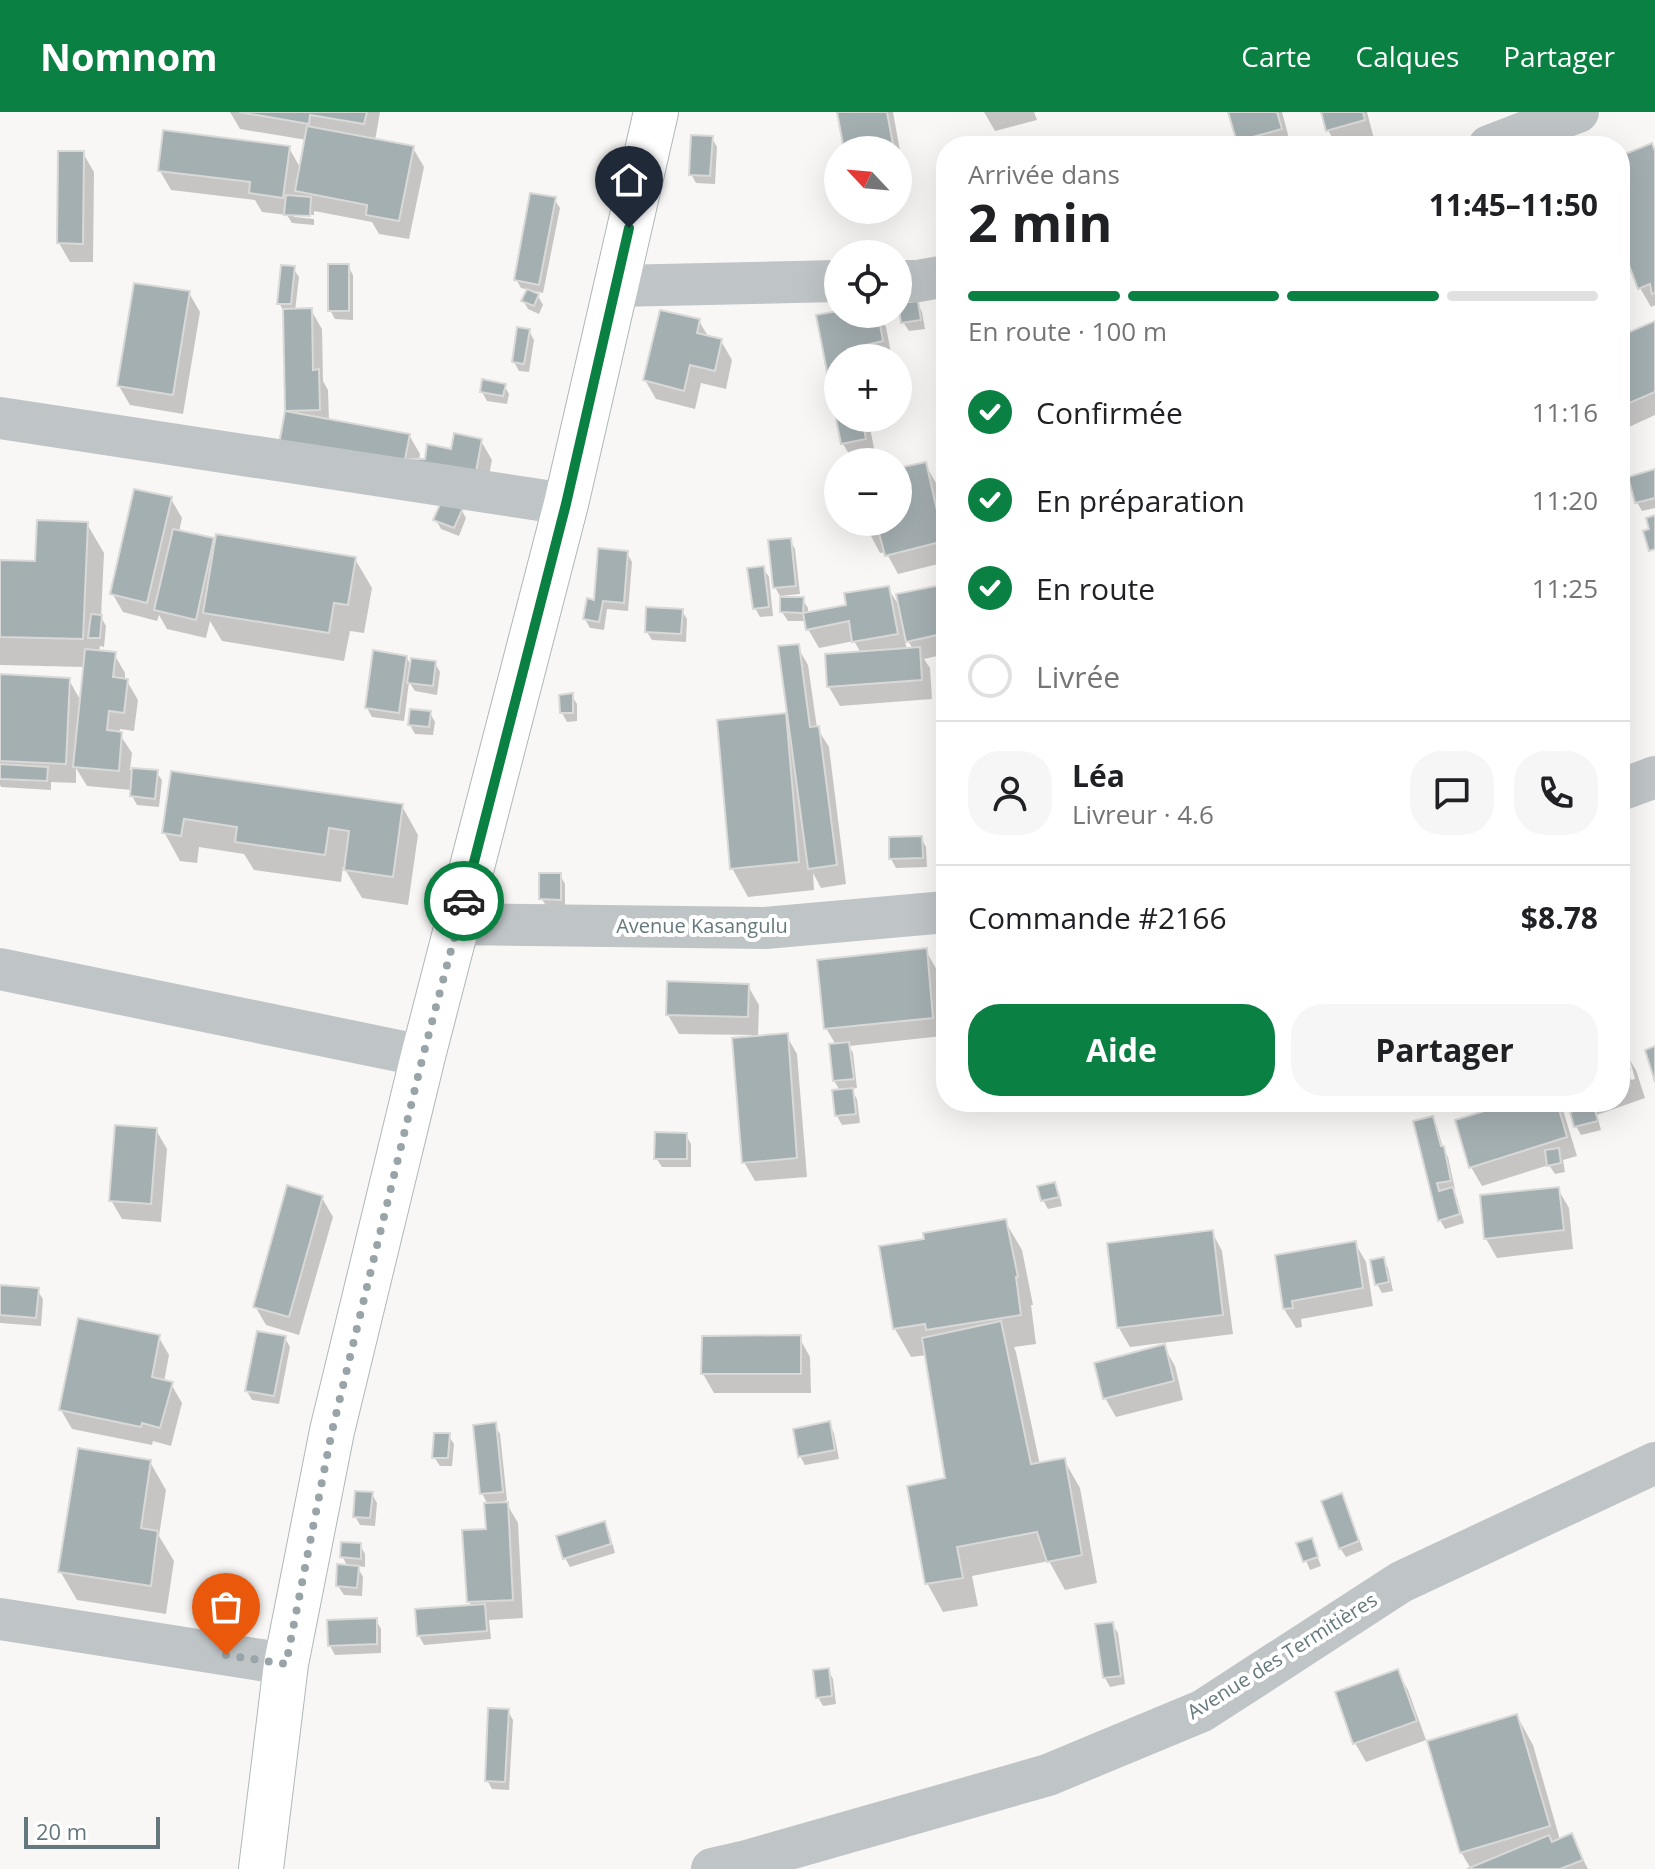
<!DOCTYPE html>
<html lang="fr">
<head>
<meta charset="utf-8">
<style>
	:root { --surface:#fff; --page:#f6f6f6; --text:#202124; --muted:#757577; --line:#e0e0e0; --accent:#0b8043 }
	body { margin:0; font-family:"Open Sans",sans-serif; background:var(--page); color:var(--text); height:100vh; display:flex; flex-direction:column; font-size:30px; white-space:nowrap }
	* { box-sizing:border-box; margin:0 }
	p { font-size:26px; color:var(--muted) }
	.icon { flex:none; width:44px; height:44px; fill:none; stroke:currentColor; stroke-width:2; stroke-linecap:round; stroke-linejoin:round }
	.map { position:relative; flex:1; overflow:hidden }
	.panel { position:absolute; left:936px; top:24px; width:694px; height:976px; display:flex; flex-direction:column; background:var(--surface); border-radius:32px; box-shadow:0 8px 32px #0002 }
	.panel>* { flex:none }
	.needle { width:52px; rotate:296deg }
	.controls { position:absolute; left:824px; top:24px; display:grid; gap:16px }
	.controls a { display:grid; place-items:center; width:88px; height:88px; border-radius:50%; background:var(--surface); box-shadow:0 8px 32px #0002; font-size:40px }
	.scale { position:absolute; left:24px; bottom:20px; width:136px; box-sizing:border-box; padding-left:8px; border:4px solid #65787e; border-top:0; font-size:22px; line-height:28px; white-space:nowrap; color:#65787e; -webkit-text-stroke:6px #fff; paint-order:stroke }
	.pin { position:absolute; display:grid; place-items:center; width:68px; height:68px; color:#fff; margin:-82px -34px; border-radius:50% 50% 50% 0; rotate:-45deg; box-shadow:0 0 8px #0007 }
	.pin .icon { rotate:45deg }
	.courier { position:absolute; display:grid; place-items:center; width:80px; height:80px; margin:-40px; border:6px solid #0b8043; border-radius:50%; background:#fff; color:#222; box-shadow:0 2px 10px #0007 }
	.headline em { font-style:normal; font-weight:700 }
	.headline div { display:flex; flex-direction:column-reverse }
	.headline { display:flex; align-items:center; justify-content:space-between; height:136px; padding:0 32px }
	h1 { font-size:52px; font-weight:700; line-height:60px }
	.bar { display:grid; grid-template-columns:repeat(4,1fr); gap:12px 8px; align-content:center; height:96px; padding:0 32px }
	.bar i { height:10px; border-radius:6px; background:var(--line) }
	.bar .current { background:var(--accent) }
	.bar p { grid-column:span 4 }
	.line { display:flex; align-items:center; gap:20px; padding:0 32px; border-top:2px solid var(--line) }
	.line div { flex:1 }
	.round { display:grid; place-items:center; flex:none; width:84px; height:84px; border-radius:32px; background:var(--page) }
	ol { padding:0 32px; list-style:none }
	li { display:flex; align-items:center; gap:24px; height:88px }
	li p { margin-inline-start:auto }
	li .icon { padding:8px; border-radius:50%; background:var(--accent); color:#fff; stroke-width:4 }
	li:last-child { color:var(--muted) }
	li i { width:44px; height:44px; border:4px solid var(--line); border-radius:50% }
	.action { display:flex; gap:16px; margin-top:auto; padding:16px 32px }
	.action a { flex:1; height:92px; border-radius:32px; background:var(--accent); color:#fff; font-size:32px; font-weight:700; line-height:92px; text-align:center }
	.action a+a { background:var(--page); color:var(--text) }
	header { display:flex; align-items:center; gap:48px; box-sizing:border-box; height:112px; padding:0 40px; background:var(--accent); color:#fff }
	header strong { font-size:38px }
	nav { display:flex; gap:44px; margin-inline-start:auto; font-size:28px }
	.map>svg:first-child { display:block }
</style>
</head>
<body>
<header>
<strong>Nomnom</strong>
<nav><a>Carte</a><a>Calques</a><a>Partager</a></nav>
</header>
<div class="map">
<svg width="1655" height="1757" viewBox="0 0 1655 1757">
	<rect width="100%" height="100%" fill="#f8f7f5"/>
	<!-- shadow -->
	<g fill="#0003" fill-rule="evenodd">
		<path d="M230 0H380L375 29 413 36 424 55 409 127 379 122 372 110 314 99V103L294 101V105L314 107V113L292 111 287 103 262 100 255 88 171 78 160 59 289 36 301 57 307 28 240 17Z"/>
		<path d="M839 0H893L906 72 898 73V38H846Z"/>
		<path d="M984 0H1034L1037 8 995 19Z"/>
		<path d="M1230 0H1282L1291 34H1240Z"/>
		<path d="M1323 0H1367L1374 27 1350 34H1337L1328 18Z"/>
		<path d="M712 26 717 35 715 72 696 71 691 62Z"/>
		<path d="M1655 40V193L1651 195 1640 176 1620 123V46Z"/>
		<path d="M83 41 94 60 93 150H70L59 131Z"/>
		<path d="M554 87 560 96 543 181 521 176 516 167Z"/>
		<path d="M348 154 353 163V208L335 207 330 198Z"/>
		<path d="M293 156 299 165 295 199 311 198 322 217 323 269 328 278 329 309 409 323 420 342 419 349 481 329 492 348 485 383 281 331 287 299 285 201 279 191Z"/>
		<path d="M189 181 200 200 183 302 130 293 119 274Z"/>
		<path d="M538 184 543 193 539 202 528 197 523 188Z"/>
		<path d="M917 191 922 200 925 217 909 219 903 210Z"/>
		<path d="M838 201 840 203 878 202 886 215 892 246H838V305L818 204Z"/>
		<path d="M699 209 709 226 721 229 732 248 726 277 701 271 695 297 656 287 645 268Z"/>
		<path d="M1655 211V303L1629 315 1620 299V226Z"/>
		<path d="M529 219 534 228 529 260 519 259 514 250Z"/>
		<path d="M504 273 509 282 507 292 487 289 482 280Z"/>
		<path d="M838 306H868L876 346 854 350 843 332Z"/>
		<path d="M925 352 936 371 946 415V450L898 462 886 440 880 441 870 422 868 410H898V358Z"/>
		<path d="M1655 359V396L1642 399 1637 390Z"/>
		<path d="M171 387 182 406 179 420 213 428 216 433 355 447 372 476 364 521 350 519 344 549 222 529 210 509 206 526 167 517 159 503 157 509 123 500 112 481Z"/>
		<path d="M461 397 466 406 459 424 441 417 436 408Z"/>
		<path d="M87 412 104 441 101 505 106 514 104 535 100 534 99 540 114 542 125 561V568L127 569 138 588 134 619 120 617 119 621 132 641 130 658 156 660 162 668 159 695 137 693 132 684V678L87 674 76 656V671L51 670V678L1 675 0 673V564L69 568 82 591 85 555 0 553V450L37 452Z"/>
		<path d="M790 428 795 437 800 482 780 484 775 475Z"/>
		<path d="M627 441 632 450 628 499 607 497 604 518 590 516 585 507Z"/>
		<path d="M763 456 769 465 773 504 760 505 755 496Z"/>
		<path d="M946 474V542L924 547 930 556 932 587 840 594 829 575 861 541 854 529 819 536 808 517 807 509H788L782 500 802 487 808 496V502L848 494 888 476 901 497ZM904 524H905L913 537 907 538Z"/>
		<path d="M682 499 687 507 686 530 652 528 647 520Z"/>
		<path d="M797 534 808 553 817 616 829 635 846 772 821 776 813 761 814 778 748 785 732 756 785 604 790 613Z"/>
		<path d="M406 545 412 555 435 551 440 560 437 583 415 579 409 570 404 609 372 605 367 596Z"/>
		<path d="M572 584 577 592V609L567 610 562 601Z"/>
		<path d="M430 601 435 610 433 623 415 622 410 613Z"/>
		<path d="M173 661 402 694 418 723 408 793 362 786 343 754 341 770 254 758 244 742 199 735 197 751 180 749 164 720Z"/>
		<path d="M921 726 926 735 927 755 896 756 891 747Z"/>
		<path d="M560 763 565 772V796L547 795 541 786Z"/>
		<path d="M926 839 937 858 943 924 849 934 853 941 857 976 851 977 857 987 860 1011 842 1013 837 1004 841 980 834 969 836 933 826 916Z"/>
		<path d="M748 874 759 893 758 926 786 923 797 942 807 1065 755 1069 744 1050 752 923 679 922 668 903Z"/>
		<path d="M1620 919 1626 942 1636 958 1645 986 1597 1003 1601 1018 1581 1023 1576 1014V1001L1570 990H1620ZM1623 943 1630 949 1635 967 1631 968Z"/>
		<path d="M1519 990H1558L1563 998 1577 1044 1563 1048 1565 1060 1555 1062 1549 1053 1482 1074 1471 1055Z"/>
		<path d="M1432 1006 1437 1015 1443 1036 1448 1045 1455 1077 1452 1078 1457 1086 1464 1111 1445 1117 1440 1108Z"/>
		<path d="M156 1018 167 1037 161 1110 122 1107 111 1088Z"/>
		<path d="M686 1023 691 1032V1055H662L656 1046Z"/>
		<path d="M1054 1072 1059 1081 1062 1094 1048 1097 1043 1088Z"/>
		<path d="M1558 1077 1569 1096 1573 1137 1497 1146 1486 1127Z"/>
		<path d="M322 1086 333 1105 299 1223 266 1213 255 1194Z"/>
		<path d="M1005 1109 1022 1138 1033 1193H1031L1036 1232 1014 1235 1016 1240 1040 1353 1064 1348 1080 1376 1097 1471 1065 1478 1049 1449 972 1464 978 1494 943 1500 927 1471 948 1367 927 1243 911 1245 895 1217 882 1136 926 1129Z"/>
		<path d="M1212 1120 1222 1139 1233 1222 1130 1235 1119 1216Z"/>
		<path d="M1355 1131 1366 1150 1373 1194 1301 1207 1302 1215 1296 1216 1284 1197 1278 1145Z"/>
		<path d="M1383 1148 1388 1156 1393 1179 1382 1181 1377 1172Z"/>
		<path d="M0 1175 37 1178 43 1187 41 1214 0 1211Z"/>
		<path d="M158 1224 169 1243 164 1270 171 1272 182 1291 171 1334 153 1329 152 1333 72 1317 61 1298Z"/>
		<path d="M799 1225 810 1245 811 1281H714L703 1262Z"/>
		<path d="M285 1226 290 1235 279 1292 252 1288 247 1279Z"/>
		<path d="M1164 1235 1175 1254 1183 1288 1116 1305 1105 1286Z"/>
		<path d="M829 1312 834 1321 839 1347 805 1353 800 1344Z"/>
		<path d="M495 1313 500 1322 507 1388 505 1389 518 1411 523 1506 489 1508 491 1527 424 1533 419 1524 417 1499 472 1495 469 1489 488 1419V1393L482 1381Z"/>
		<path d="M448 1323 454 1332 452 1354H440L434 1345Z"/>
		<path d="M150 1350 166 1378 159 1424 174 1449 166 1502 77 1488 60 1459Z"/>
		<path d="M372 1382 377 1391 375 1414 360 1413 355 1404Z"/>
		<path d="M1346 1392 1363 1438 1346 1445 1340 1436Z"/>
		<path d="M604 1411 609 1420 615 1441 570 1455 565 1446Z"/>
		<path d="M1311 1428 1321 1454 1310 1458 1299 1433Z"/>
		<path d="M360 1433 365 1442V1455L357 1454 363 1465 362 1484 344 1483 338 1474 348 1455 342 1444Z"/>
		<path d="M376 1508 381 1517V1541L335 1543 330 1534 329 1510Z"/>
		<path d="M1112 1512 1118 1521 1125 1572 1110 1575 1105 1566 1098 1514Z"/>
		<path d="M828 1558 833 1567 836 1592 823 1594 818 1585Z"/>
		<path d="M1397 1559 1408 1578 1426 1628 1366 1650 1355 1631 1338 1581Z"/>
		<path d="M508 1599 513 1608 509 1678 492 1677 487 1668Z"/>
		<path d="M1517 1604 1533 1633 1560 1728 1571 1724 1588 1757H1471L1461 1740Z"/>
	</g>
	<!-- building -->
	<g fill="#a4afb2" stroke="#d9d9d7" stroke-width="2">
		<path d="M239 0H367L364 12 310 3 309 12Z"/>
		<path d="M837 0H887L894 38H844Z"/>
		<path d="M1228 0H1277L1282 17 1245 27 1247 34H1238Z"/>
		<path d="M1321 0H1363L1365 8 1326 19Z"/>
		<path d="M307 14 414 34 399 109 366 103 367 93 295 79Z"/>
		<path d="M163 18 290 34 283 86 249 81 250 70 158 59Z"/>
		<path d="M691 23 713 24 710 64 689 63Z"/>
		<path d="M1652 31 1655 39V181L1652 182 1650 172 1638 177 1620 129V44Z"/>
		<path d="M58 39H84L83 132 57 131Z"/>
		<path d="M530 81 556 85 539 173 514 168Z"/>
		<path d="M286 83 311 85 310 104 284 103Z"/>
		<rect x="328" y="152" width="21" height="47"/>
		<path d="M281 153 295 154 291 192H277Z"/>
		<path d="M134 171 190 179 173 283 117 274Z"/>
		<path d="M527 177 539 182 534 194 521 189Z"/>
		<path d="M918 189 921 208 901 211 898 191Z"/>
		<path d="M312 196 313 258 319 257 320 298 285 299 283 197Z"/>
		<path d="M660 198 700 207 697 221 722 227 715 259 690 253 684 279 643 268Z"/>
		<path d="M838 199V202H878L883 229 848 237 849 241 855 240 856 246H838V306H862L866 327 841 332 816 203Z"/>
		<path d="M1655 209V280L1620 295V224Z"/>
		<path d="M517 215 530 217 524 252 512 250Z"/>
		<path d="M482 267 506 272 503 284 480 280Z"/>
		<path d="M285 299 410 322 405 347H425L427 332 451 337 454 321 482 327 475 365 279 332Z"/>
		<path d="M926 350 944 429 885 444 879 421 868 423 866 410H898V356Z"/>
		<path d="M1655 357V386L1635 391 1628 365Z"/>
		<path d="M134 377 172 385 147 491 110 482Z"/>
		<path d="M442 388 463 396 454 416 433 408Z"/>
		<path d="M1655 403V437L1649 439 1643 419 1649 417 1646 406Z"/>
		<path d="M37 408 88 410 83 527 0 525V448L35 449Z"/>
		<path d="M173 417 214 426 196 508 154 498Z"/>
		<path d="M216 422 356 445 348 493 334 491 329 521 203 501Z"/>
		<path d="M791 426 796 474 773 476 768 428Z"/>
		<path d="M598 436 628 439 624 491 603 489 599 510 583 507 587 486 594 488Z"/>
		<path d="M764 454 769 495 753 497 747 456Z"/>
		<path d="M946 472V521L906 530 896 482Z"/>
		<path d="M889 474 898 522 852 530 849 509 806 518 803 501 846 493 844 481Z"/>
		<path d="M780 485H804L803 501 780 500Z"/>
		<path d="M646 495 683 497 681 522 645 520Z"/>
		<path d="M91 502 102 503 100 526H88Z"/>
		<path d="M799 532 810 615 819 614 837 753 808 757 778 534Z"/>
		<path d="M920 535 922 568 827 575 825 542Z"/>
		<path d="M85 537 116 540 113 565 128 567 124 601 109 599 107 618 122 620 119 659 73 655Z"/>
		<path d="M373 538 407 544 399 601 365 596Z"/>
		<path d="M411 546 436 549 433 574 407 571Z"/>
		<path d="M0 562 70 566 66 652 0 649Z"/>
		<path d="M573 581V601H560L559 583Z"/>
		<path d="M410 597 431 599 429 615 408 613Z"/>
		<path d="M786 601 799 750 730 757 717 608Z"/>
		<path d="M0 652 48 655 47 669 0 667Z"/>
		<path d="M132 656 158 658 155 687 130 684Z"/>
		<path d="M171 659 403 692 393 765 344 758 349 719 329 716 325 743 235 730 237 715 184 707 181 724 162 721Z"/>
		<path d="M922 724 923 746 889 747V725Z"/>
		<path d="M539 761H561V788L539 787Z"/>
		<path d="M927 836 933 906 824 917 817 848Z"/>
		<path d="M667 869 749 872 748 905 666 903Z"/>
		<path d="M788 921 797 1046 742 1051 732 926Z"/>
		<path d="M1621 928 1630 958 1620 961V928Z"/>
		<path d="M849 930 854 967 833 969 829 932Z"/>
		<path d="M1655 934V970L1645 938Z"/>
		<path d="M853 976 856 1002 835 1004 832 978Z"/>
		<path d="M1513 990H1557L1567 1025 1469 1056 1455 1008Z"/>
		<path d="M1594 994 1598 1009 1574 1015 1570 1000Z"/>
		<path d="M1433 1004 1441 1034H1444L1451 1069 1437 1071 1439 1079 1453 1075 1460 1102 1438 1109 1413 1009Z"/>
		<path d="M115 1013 157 1016 151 1092 109 1089Z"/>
		<path d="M655 1020 687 1021V1047H654Z"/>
		<path d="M1559 1036 1561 1051 1547 1054 1545 1038Z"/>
		<path d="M1055 1070 1059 1085 1041 1089 1037 1074Z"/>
		<path d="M287 1073 323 1084 289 1205 253 1195Z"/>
		<path d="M1559 1075 1564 1118 1484 1127 1480 1083Z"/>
		<path d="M1006 1107 1018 1165H1016L1021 1203 926 1218 925 1212 893 1217 879 1134 924 1127 923 1121Z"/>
		<path d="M1213 1118 1223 1203 1117 1216 1107 1131Z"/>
		<path d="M1356 1129 1363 1176 1292 1189 1293 1196 1283 1197 1275 1143Z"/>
		<path d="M1384 1145 1389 1170 1375 1173 1370 1148Z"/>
		<path d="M0 1173 39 1176 36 1206 0 1203Z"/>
		<path d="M78 1206 160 1223 152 1265 173 1270 160 1316 142 1311 141 1315 59 1298Z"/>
		<path d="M1001 1209 1031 1352 1065 1346 1082 1443 1047 1450 1037 1420 957 1435 963 1466 925 1472 907 1374 945 1366 922 1226Z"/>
		<path d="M257 1219 286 1224 274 1284 245 1279Z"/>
		<path d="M801 1223V1262H701L702 1224Z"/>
		<path d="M1165 1232 1174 1269 1103 1287 1094 1251Z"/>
		<path d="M830 1309 835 1338 798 1345 793 1317Z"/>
		<path d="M496 1310 503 1380 480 1382 473 1313Z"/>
		<path d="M434 1321H450L448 1346H432Z"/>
		<path d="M78 1336 151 1348 141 1416 158 1419 151 1474 58 1460Z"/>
		<path d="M355 1379 373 1380 370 1406 353 1405Z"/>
		<path d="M1342 1381 1359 1429 1339 1437 1321 1389Z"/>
		<path d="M508 1390 513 1488 467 1490 462 1418 486 1417 484 1391Z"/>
		<path d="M605 1409 611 1432 563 1447 556 1424Z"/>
		<path d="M1312 1426 1318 1445 1303 1450 1296 1431Z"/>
		<path d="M341 1430 361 1431V1447L340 1445Z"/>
		<path d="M337 1452 359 1454 357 1476 336 1474Z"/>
		<path d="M485 1492 487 1519 417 1524 415 1497Z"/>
		<path d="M377 1506V1532L328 1534 327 1508Z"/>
		<path d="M1113 1510 1121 1564 1103 1566 1095 1512Z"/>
		<path d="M829 1556 832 1584 816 1586 813 1558Z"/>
		<path d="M1398 1557 1417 1609 1353 1632 1335 1580Z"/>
		<path d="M488 1596 509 1597 505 1670 485 1669Z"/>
		<path d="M1517 1602 1550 1714 1460 1741 1427 1629Z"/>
		<path d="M1572 1721 1583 1748 1560 1757H1467L1549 1723 1552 1730Z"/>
	</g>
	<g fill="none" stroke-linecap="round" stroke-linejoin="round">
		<!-- secondary casing -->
		<g stroke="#afb7b9" stroke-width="46">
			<path id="secondary" d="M261 1757 286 1552 332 1319 423 944 566 392 656 0"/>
		</g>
		<!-- street -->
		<g stroke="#bfc4c6" stroke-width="42">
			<path d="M1489 34 1578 0"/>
			<path d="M898 169H918L946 164"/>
			<path d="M615 174 838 169"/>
			<path d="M0 306 566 392"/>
			<path d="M1620 678 1655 665"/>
			<path d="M458 812 765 816 946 800"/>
			<path d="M0 857 423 944"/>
			<path d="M0 1507 286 1552"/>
			<path d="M712 1757 747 1749 1048 1663 1202 1599 1401 1470 1655 1351"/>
		</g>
		<!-- secondary -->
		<use href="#secondary" stroke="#fff" stroke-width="44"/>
	</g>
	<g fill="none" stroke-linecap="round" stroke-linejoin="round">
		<!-- done -->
		<path stroke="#98a4a8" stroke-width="8" stroke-dasharray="0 14.4" d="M226 1543 286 1552 332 1319 423 944 464 789"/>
		<!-- route -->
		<path stroke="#0b8043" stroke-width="10" d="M464 789 566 392 629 116"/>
	</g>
	<g text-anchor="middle" stroke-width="8" stroke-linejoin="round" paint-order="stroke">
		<!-- street labels -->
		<g font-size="20" fill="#65787e" stroke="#fff">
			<text x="702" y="821">Avenue Kasangulu</text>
			<text transform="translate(1282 1544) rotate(-32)" y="7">Avenue des Termitières</text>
		</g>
	</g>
</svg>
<div class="controls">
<a><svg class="needle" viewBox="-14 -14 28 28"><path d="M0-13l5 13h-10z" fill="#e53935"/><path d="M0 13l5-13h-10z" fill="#757577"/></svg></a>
<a><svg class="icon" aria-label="locate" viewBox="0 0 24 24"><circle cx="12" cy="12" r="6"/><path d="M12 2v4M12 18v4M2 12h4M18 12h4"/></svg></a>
<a>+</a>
<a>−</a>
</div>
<div class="scale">20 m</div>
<div class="pin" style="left:226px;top:1543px;background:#ea580c"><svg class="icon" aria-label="bag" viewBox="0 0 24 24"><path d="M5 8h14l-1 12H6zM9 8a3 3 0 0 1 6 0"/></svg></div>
<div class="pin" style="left:629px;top:116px;background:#1f2937"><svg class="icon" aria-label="home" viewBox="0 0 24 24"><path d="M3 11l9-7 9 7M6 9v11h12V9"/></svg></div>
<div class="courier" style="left:464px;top:789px"><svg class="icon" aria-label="car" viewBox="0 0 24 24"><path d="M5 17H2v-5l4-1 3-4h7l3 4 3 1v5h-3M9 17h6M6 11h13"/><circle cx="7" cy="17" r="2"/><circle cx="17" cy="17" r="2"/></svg></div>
<section class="panel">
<div class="headline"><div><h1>2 min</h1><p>Arrivée dans</p></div><em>11:45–11:50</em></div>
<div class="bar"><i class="current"></i><i class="current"></i><i class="current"></i><i></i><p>En route · 100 m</p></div>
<ol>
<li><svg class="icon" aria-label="check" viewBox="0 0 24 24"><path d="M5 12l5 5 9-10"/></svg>Confirmée<p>11:16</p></li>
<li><svg class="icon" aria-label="check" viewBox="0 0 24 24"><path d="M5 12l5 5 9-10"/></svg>En préparation<p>11:20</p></li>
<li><svg class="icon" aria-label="check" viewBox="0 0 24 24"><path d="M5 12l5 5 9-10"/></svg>En route<p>11:25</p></li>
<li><i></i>Livrée</li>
</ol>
<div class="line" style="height:144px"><a class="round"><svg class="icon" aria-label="person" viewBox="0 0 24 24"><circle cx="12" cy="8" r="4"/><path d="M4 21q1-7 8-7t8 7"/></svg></a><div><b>Léa</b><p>Livreur · 4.6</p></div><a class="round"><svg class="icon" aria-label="chat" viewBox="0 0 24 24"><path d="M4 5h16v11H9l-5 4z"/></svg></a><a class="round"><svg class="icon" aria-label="phone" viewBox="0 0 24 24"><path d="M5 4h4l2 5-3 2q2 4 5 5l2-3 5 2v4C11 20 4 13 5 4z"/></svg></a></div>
<div class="line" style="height:104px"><div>Commande #2166</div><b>$8.78</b></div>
<div class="action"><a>Aide</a><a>Partager</a></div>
</section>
</div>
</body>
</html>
